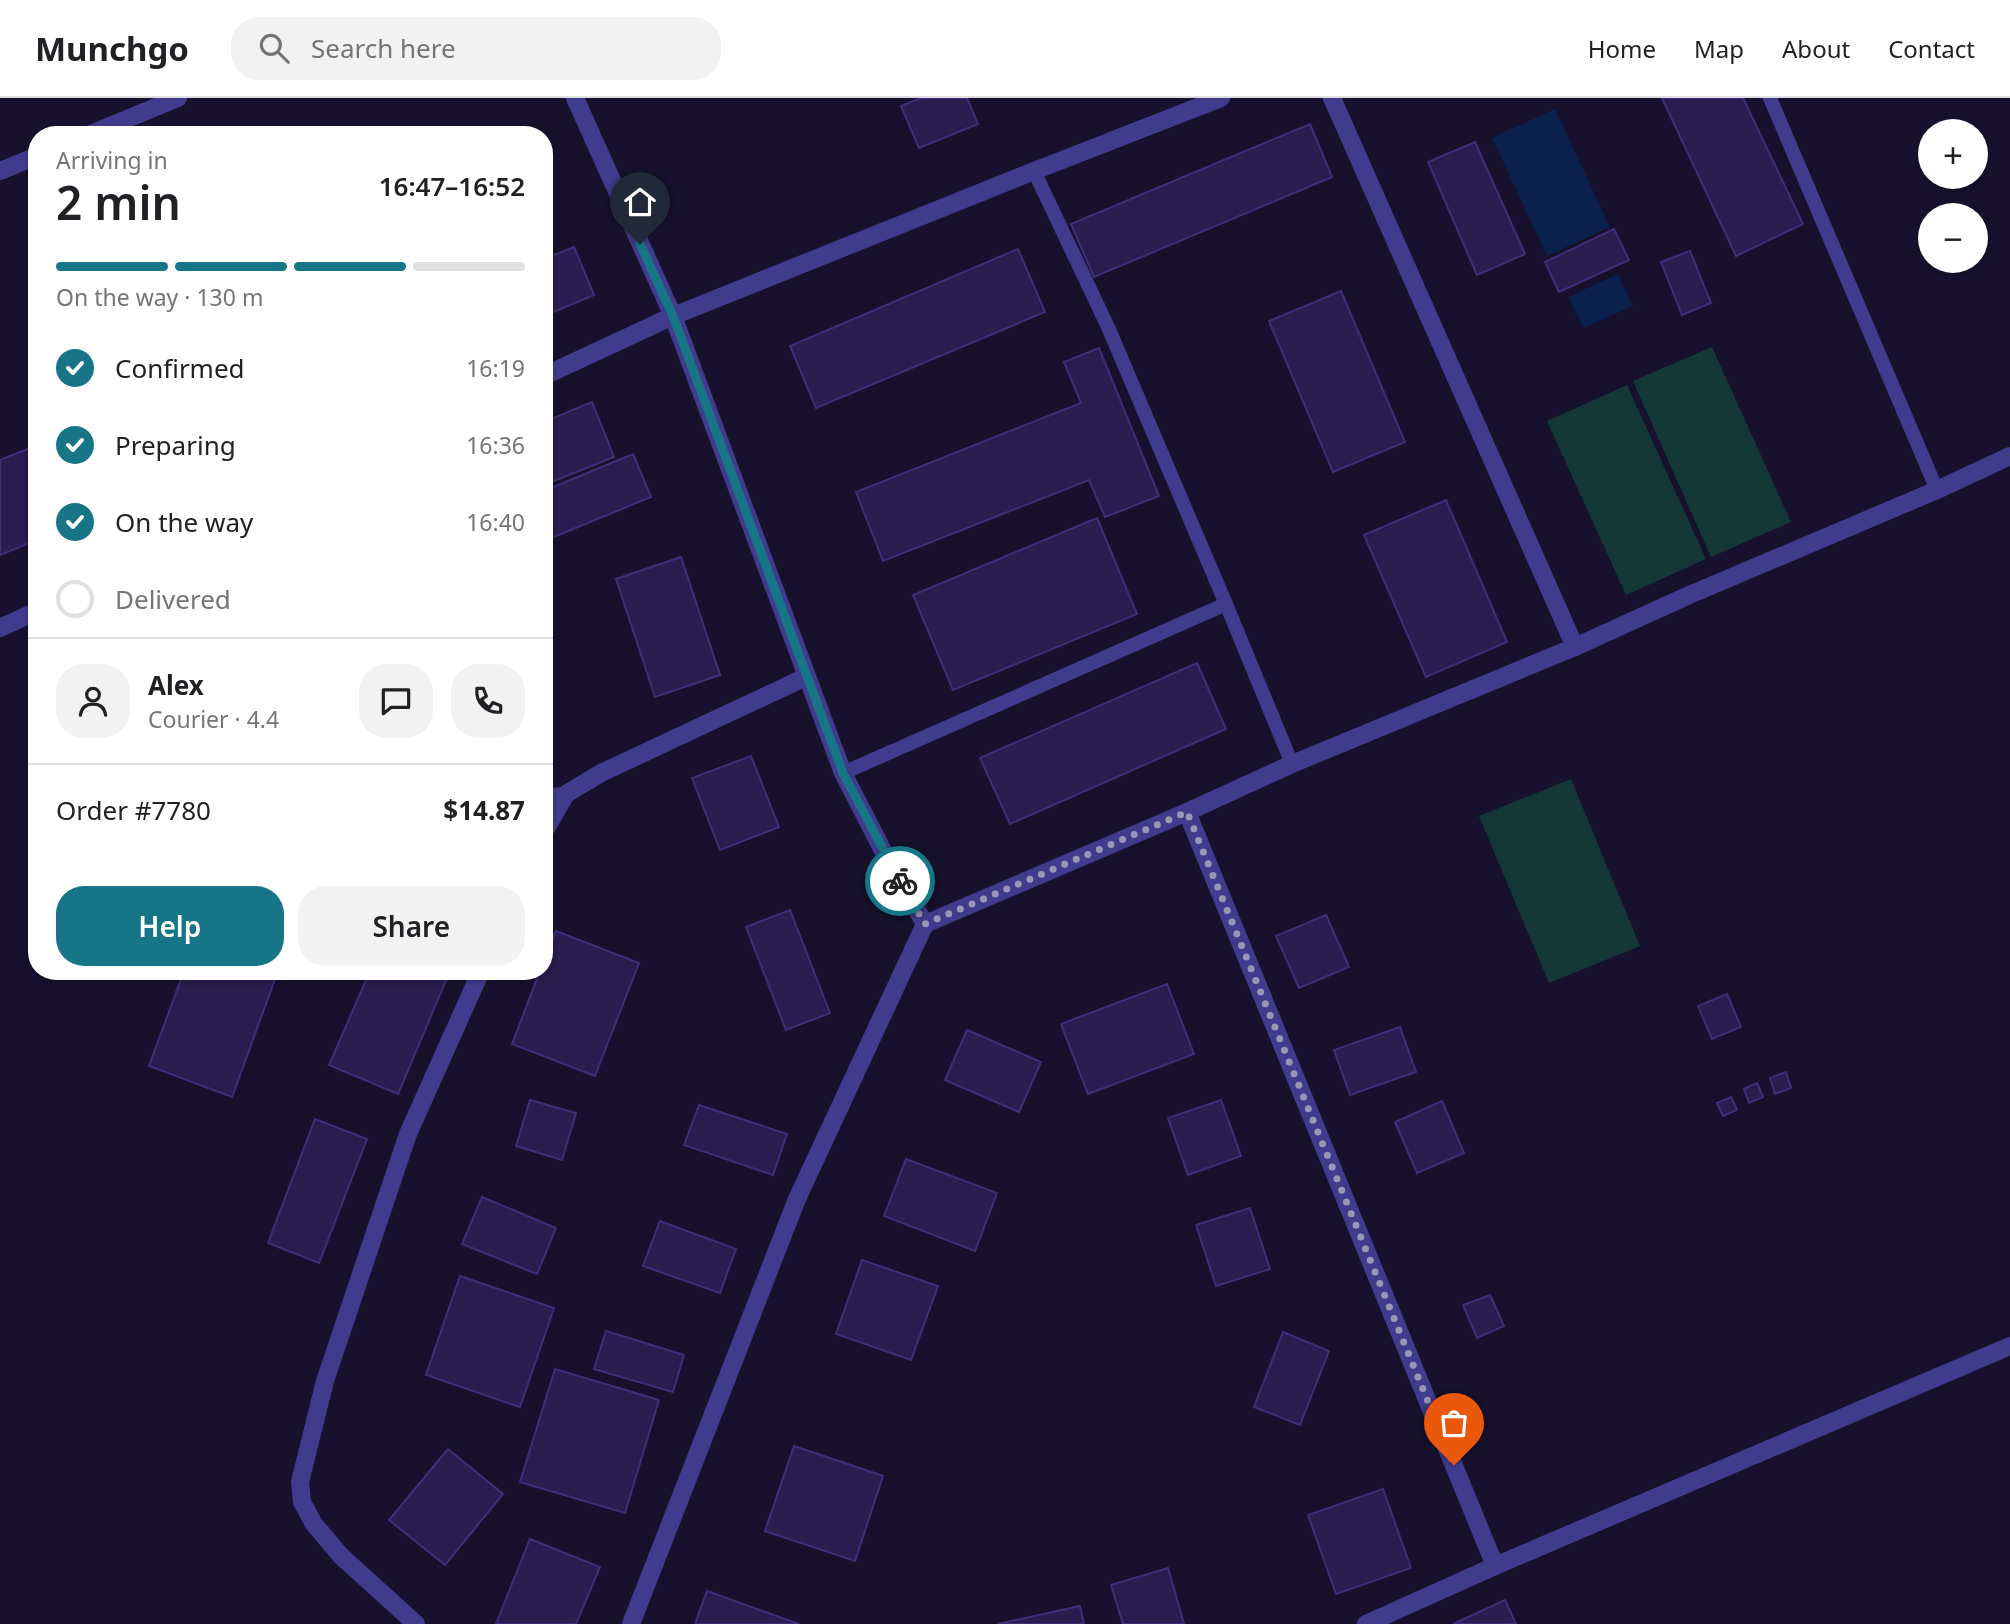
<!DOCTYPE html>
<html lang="en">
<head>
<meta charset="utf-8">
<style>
	:root { --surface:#fff; --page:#f2f2f2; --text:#202124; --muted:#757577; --line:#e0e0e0; --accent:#167687 }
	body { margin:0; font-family:"Noto Sans",sans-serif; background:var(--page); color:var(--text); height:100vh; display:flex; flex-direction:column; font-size:26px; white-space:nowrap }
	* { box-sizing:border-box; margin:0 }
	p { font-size:23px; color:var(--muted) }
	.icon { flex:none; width:38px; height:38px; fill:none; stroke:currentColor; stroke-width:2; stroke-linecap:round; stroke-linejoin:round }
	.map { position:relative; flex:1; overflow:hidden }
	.drawer { position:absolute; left:28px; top:28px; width:525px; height:854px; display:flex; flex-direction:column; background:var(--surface); border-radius:28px; box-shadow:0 2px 5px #0004 }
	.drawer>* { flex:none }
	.tools { position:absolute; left:1918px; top:21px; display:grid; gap:14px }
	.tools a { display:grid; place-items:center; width:70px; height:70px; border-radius:50%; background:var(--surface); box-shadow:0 2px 5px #0004; font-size:35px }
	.pin { position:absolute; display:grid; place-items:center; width:60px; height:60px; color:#fff; margin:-72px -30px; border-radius:50% 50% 50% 0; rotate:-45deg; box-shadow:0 0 7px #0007 }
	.pin .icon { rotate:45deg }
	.courier { position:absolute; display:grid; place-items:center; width:70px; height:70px; margin:-35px; border:5px solid #167687; border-radius:50%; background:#fff; color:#222; box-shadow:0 2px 9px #0007 }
	.overview em { font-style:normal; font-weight:600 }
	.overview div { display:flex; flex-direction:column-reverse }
	.overview { display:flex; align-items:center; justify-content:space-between; height:119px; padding:0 28px }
	h1 { font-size:46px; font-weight:600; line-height:52px }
	.bar { display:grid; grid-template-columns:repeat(4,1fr); gap:10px 7px; align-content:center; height:84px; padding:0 28px }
	.bar i { height:9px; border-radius:5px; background:var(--line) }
	.bar .on { background:var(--accent) }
	.bar p { grid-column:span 4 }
	.line { display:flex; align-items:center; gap:18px; padding:0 28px; border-top:2px solid var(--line) }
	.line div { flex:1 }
	.round { display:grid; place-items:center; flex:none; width:74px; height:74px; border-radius:28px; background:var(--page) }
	ol { padding:0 28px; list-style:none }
	li { display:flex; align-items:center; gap:21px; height:77px }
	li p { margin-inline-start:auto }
	li .icon { padding:7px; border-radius:50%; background:var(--accent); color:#fff; stroke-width:4 }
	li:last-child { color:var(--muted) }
	li i { width:38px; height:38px; border:4px solid var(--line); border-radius:50% }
	.primary-button { display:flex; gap:14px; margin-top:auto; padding:14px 28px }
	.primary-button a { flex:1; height:80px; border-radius:28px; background:var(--accent); color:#fff; font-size:28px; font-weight:600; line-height:80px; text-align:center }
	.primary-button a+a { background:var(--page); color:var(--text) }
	header { display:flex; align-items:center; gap:42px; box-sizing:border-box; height:98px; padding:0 35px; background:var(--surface); border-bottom:2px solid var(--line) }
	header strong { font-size:33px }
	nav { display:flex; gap:38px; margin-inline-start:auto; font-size:24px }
	.search { width:490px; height:63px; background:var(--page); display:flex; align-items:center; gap:18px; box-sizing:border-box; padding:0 24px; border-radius:28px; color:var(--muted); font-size:26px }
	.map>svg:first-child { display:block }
</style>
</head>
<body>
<header>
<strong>Munchgo</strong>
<div class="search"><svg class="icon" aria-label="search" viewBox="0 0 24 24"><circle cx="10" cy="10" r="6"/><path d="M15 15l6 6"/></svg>Search here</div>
<nav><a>Home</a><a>Map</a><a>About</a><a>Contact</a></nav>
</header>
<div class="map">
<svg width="2010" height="1526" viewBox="0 0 2010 1526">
	<rect width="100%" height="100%" fill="#17112d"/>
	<!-- green -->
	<g fill="#143737">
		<path d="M1712 249 1791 424 1711 459 1633 283Z"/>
		<path d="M1627 287 1706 461 1626 497 1547 323Z"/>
		<path d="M1571 681 1640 848 1549 885 1479 718Z"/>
	</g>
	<!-- water -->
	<g fill="#0a204d">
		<path d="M1555 11 1610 129 1547 158 1492 40Z"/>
		<path d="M1618 176 1633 208 1583 230 1568 199Z"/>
	</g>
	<!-- building -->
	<g fill="#291c4f" stroke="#402e7b" stroke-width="2">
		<path d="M921 0H967L978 26 919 50 901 8Z"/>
		<path d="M1662 0H1743L1803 126 1736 158Z"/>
		<path d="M1310 26 1332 79 1094 179 1071 126Z"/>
		<path d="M1475 44 1525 156 1477 177 1428 64Z"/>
		<path d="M1614 131 1629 162 1559 194 1545 164Z"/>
		<path d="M574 149 594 197 544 218V161Z"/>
		<path d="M1018 151 1045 214 816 310 790 248Z"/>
		<path d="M1690 153 1711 205 1682 217 1661 164Z"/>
		<path d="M1341 193 1405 344 1333 374 1269 223Z"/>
		<path d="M1099 250 1159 398 1105 419 1089 382 883 463 856 394 1081 305 1064 264Z"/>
		<path d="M592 304 614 359 544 387V324Z"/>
		<path d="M37 347V442L0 457V362Z"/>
		<path d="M633 356 651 399 544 443V393Z"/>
		<path d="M1446 402 1507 544 1426 579 1364 437Z"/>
		<path d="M1097 420 1137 516 953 592 913 497Z"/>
		<path d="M681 459 720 577 655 599 616 481Z"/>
		<path d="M1197 565 1226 631 1010 726 980 660Z"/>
		<path d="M751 658 779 729 720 752 692 680Z"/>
		<path d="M790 812 830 915 786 932 746 829Z"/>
		<path d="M1326 817 1349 869 1299 890 1276 838Z"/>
		<path d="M556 833 639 865 595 978 512 946 540 873H544V862Z"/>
		<path d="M184 873H278L232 999 149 968Z"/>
		<path d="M370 873H450L398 996 329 967Z"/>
		<path d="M1167 886 1194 956 1088 996 1061 926Z"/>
		<path d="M1727 896 1741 929 1712 941 1698 908Z"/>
		<path d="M1400 929 1416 974 1350 997 1334 952Z"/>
		<path d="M967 932 1041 964 1019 1014 945 982Z"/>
		<path d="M1786 974 1791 990 1775 996 1770 980Z"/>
		<path d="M1757 985 1763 999 1749 1005 1744 991Z"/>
		<path d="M1731 999 1737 1012 1723 1018 1717 1005Z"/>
		<path d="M530 1002 576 1015 562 1062 516 1048Z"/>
		<path d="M1221 1002 1241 1058 1188 1077 1168 1020Z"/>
		<path d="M1442 1003 1464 1055 1417 1075 1395 1024Z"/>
		<path d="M699 1007 787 1036 773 1077 684 1047Z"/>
		<path d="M315 1021 367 1041 319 1165 268 1145Z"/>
		<path d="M906 1061 997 1095 975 1153 884 1118Z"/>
		<path d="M482 1099 556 1130 537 1176 462 1146Z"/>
		<path d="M1250 1110 1270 1171 1216 1188 1196 1127Z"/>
		<path d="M660 1123 736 1151 720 1195 643 1168Z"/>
		<path d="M862 1162 938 1188 911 1262 836 1236Z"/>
		<path d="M460 1178 554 1210 520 1309 426 1277Z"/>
		<path d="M1490 1197 1504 1228 1477 1240 1463 1207Z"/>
		<path d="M606 1233 684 1257 673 1294 594 1271Z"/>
		<path d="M1283 1234 1329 1253 1300 1327 1254 1309Z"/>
		<path d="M555 1271 659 1302 625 1415 520 1384Z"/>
		<path d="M794 1348 883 1378 855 1463 765 1433Z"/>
		<path d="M448 1351 503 1396 445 1467 389 1422Z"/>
		<path d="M1383 1391 1411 1470 1336 1496 1308 1417Z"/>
		<path d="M530 1441 600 1469 576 1526H496Z"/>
		<path d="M1168 1470 1184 1526H1123L1111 1487Z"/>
		<path d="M707 1493 799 1526H695Z"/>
		<path d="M1505 1502 1516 1526H1453Z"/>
		<path d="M1080 1508 1084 1526H998Z"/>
	</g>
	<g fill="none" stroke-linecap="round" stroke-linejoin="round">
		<!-- lane -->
		<g stroke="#413b8d" stroke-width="14">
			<path d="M1770 0 1937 392"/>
			<path d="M1034 73 1108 229 1226 506 1292 666"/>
			<path d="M843 675 1226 506"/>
			<path d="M544 697 566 696"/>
		</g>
		<!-- street -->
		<g stroke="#413b8d" stroke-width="18">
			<path d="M575 0 673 218 843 675 882 751 925 826"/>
			<path d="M1332 0 1575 549"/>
			<path d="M88 37 178 0"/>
			<path d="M0 73 37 58"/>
			<path d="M544 278 673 218 1034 73 1221 0"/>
			<path d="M0 530 37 513"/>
			<path d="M1187 714 1495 1468"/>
			<path d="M544 734 566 696 601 675 806 579"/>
			<path d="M416 1526 341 1458 314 1426 302 1404 300 1384 325 1283 408 1036 481 873"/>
			<path d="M631 1526 797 1101 925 826 1187 714 1292 666 1575 549 1687 498 1937 392 2010 358"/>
			<path d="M1366 1526 1495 1468 2010 1248"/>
		</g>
	</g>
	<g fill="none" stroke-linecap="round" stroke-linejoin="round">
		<!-- done -->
		<path stroke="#9b96b6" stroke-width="7" stroke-dasharray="0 12.6" d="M900 783 925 826 1187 714 1454 1367"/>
		<!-- route -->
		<path stroke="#167687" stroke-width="9" d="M640 146 673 218 843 675 900 783"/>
	</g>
</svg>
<div class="tools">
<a>+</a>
<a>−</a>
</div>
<div class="pin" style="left:1454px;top:1367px;background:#ea580c"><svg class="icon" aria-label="bag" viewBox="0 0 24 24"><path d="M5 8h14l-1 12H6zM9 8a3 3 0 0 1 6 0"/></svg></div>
<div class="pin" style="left:640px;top:146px;background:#1f2937"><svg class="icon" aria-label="home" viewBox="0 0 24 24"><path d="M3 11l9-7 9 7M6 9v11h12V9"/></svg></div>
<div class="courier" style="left:900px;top:783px"><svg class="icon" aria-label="bike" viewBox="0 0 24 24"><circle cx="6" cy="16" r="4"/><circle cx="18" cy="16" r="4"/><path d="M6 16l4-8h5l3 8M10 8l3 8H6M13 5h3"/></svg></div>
<section class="drawer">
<div class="overview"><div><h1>2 min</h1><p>Arriving in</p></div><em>16:47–16:52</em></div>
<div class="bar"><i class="on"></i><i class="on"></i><i class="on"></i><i></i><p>On the way · 130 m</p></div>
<ol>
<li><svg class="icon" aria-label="check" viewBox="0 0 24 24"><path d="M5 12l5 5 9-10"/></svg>Confirmed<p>16:19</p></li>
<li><svg class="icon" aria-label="check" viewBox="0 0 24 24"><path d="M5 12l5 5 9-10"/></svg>Preparing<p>16:36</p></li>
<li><svg class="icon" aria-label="check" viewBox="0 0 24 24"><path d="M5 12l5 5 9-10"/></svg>On the way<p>16:40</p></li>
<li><i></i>Delivered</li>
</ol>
<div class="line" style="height:126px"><a class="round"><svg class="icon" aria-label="person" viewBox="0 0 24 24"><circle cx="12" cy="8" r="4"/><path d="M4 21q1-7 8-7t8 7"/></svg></a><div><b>Alex</b><p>Courier · 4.4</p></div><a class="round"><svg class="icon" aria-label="chat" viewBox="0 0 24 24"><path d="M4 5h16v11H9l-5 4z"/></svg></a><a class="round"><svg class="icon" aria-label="phone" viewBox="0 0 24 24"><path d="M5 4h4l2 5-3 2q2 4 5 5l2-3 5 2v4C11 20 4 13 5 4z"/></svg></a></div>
<div class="line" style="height:91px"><div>Order #7780</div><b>$14.87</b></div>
<div class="primary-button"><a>Help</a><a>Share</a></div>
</section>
</div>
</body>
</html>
